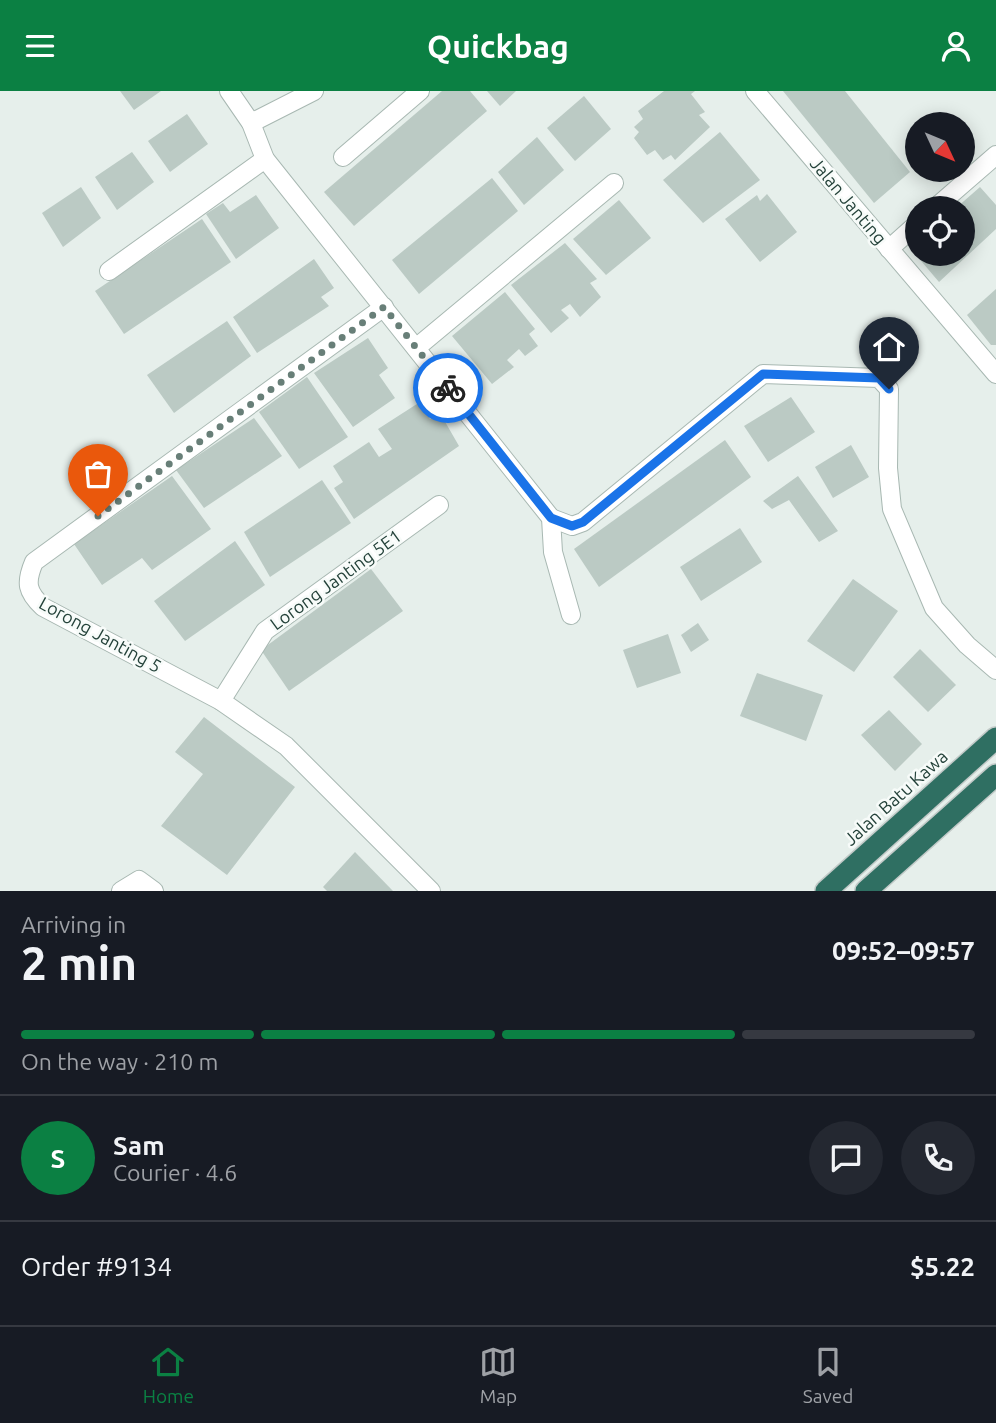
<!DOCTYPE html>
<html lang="en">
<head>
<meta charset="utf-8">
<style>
	:root { --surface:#171b24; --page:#242831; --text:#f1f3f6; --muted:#9ea1a6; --line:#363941; --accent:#0b8043 }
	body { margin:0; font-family:Ubuntu,sans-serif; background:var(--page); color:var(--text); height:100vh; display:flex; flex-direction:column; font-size:26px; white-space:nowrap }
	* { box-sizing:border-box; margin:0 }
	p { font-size:23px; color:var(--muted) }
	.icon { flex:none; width:38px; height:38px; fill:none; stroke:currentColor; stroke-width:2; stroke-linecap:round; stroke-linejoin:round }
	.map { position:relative; height:800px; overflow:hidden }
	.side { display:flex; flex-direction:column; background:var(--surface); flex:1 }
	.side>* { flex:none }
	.needle { width:46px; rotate:134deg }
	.controls { position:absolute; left:905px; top:21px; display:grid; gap:14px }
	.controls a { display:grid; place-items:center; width:70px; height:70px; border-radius:50%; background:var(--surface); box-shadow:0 4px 18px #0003; font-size:35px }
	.pin { position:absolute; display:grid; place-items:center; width:60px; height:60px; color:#fff; margin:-72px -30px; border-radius:50% 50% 50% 0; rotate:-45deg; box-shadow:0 0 7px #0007 }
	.pin .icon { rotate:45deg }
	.courier { position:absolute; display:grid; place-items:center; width:70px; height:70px; margin:-35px; border:5px solid #1a73e8; border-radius:50%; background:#fff; color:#222; box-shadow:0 2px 9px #0007 }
	.overview em { font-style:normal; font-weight:700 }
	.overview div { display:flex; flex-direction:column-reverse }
	.overview { display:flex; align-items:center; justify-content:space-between; height:119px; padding:0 21px }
	h1 { font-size:46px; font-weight:700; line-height:52px }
	.bar { display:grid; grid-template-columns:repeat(4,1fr); gap:10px 7px; align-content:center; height:84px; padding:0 21px }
	.bar i { height:9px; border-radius:5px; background:var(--line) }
	.bar .current { background:var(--accent) }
	.bar p { grid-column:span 4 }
	.line { display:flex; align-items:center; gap:18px; padding:0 21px; border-top:2px solid var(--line) }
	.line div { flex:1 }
	.round { display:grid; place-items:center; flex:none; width:74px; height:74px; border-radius:37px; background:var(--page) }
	header { display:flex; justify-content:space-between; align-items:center; height:91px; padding:0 21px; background:var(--accent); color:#fff; font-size:32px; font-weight:700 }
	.tabs { display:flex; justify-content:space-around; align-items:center; height:98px; border-top:2px solid var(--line); background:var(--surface); font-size:19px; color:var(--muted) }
	.tabs a { display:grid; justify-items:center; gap:4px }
	.tabs .current { color:var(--accent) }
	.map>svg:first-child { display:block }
</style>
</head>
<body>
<header><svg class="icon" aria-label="menu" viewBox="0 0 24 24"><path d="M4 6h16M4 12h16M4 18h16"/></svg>Quickbag<svg class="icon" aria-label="person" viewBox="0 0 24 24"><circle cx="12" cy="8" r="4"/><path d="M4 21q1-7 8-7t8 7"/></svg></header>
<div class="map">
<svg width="996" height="800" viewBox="0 0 996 800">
	<rect width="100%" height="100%" fill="#e6efeb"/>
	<!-- building -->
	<g fill="#bbcac4">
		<path d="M120 0H161L134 19Z"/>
		<path d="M442 0H470L487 20 354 135 324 101Z"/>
		<path d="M487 0H516L500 15Z"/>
		<path d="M664 0H695L691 3 705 21 699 24 710 36 675 69 671 64 663 69 655 59 647 64 634 47 639 41 634 36 643 28 638 20Z"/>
		<path d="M783 0H845L910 81 874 112Z"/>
		<path d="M584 5 611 38 575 70 547 37Z"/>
		<path d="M187 23 208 53 170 81 148 50Z"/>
		<path d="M720 41 760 89 703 132 663 89Z"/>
		<path d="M537 46 564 79 524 114 498 81Z"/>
		<path d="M132 61 154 91 117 119 95 86Z"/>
		<path d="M492 87 518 120 419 203 392 169Z"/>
		<path d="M81 96 101 127 63 156 42 122Z"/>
		<path d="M980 96 996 114V138L939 191 911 158 917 153V163H962V117H956Z"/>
		<path d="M767 103 797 141 760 171 725 128 757 104 760 110Z"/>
		<path d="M256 104 279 137 236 168 206 123 223 112 230 121Z"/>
		<path d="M619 109 651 147 606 184 573 148Z"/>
		<path d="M202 128 231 171 124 243 95 200Z"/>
		<path d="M565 152 597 188 590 192 601 206 580 226 570 213 561 219 569 227 551 242 511 194Z"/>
		<path d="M314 168 334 197 321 206 329 215 257 262 233 226Z"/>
		<path d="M996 198V254H991L967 224Z"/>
		<path d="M505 201 535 238 529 243 538 255 525 265 519 258 507 269 514 276 492 293 452 245Z"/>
		<path d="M227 230 251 265 174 322 147 284Z"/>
		<path d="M368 247 388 277 379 284 395 307 353 336 314 282Z"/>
		<path d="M307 286 348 346 299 378 259 321Z"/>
		<path d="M791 306 815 341 768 371 744 335Z"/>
		<path d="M420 311 430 328 440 322 459 355 354 428 334 397 343 391 333 375 369 351 379 366 392 358 378 338Z"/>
		<path d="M254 327 282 365 204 417 176 379Z"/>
		<path d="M725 349 751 386 599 496 574 458Z"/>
		<path d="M851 354 869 386 833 407 815 376Z"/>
		<path d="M172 385 211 438 152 479 142 467 102 494 74 453Z"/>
		<path d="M798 385 838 440 819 451 789 409 772 418 763 410Z"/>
		<path d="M322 389 351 432 270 486 244 441Z"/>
		<path d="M740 437 762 471 701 510 680 476Z"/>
		<path d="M235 450 265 494 185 550 154 510Z"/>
		<path d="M371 478 403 520 289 600 261 559Z"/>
		<path d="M853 488 898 520 854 581 807 550Z"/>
		<path d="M698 532 709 549 691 561 681 544Z"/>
		<path d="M668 543 681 582 637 597 623 559Z"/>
		<path d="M920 558 956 594 928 621 893 586Z"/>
		<path d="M757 582 823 604 806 650 740 625Z"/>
		<path d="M889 619 922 653 895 680 861 644Z"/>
		<path d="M204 626 295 696 227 784 161 735 203 683 175 661Z"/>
		<path d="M355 761 393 800H327L323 796Z"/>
	</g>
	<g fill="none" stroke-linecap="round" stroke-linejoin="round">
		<!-- minor casing -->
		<g stroke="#a8b8b2" stroke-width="20">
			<g id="minor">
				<path d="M229 0 251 32 265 68 551 427 553 461 571 524"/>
				<path d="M755 0 996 283"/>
				<path d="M251 32 314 0"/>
				<path d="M343 66 420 0"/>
				<path d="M935 117 996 64"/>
				<path d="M889 158 917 133"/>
				<path d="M109 180 265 68"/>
				<path d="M384 216 34 471C25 492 27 501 43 516L221 610 286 655 431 800"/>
				<path d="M416 257 614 92"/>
				<path d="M551 427 572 435 583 431 763 283 879 287 889 298 888 377 892 418 934 517 967 554 996 579"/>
				<path d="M221 610 265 540 439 414"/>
				<path d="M121 800 139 789 154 800"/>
			</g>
		</g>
		<!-- highway casing -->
		<g stroke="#c2cac8" stroke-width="24">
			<g id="highway">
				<path d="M826 800 996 647"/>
				<path d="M866 800 996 684"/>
			</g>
		</g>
		<!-- minor -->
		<use href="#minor" stroke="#fff" stroke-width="18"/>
		<!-- highway -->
		<use href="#highway" stroke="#2f6f62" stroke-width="21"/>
	</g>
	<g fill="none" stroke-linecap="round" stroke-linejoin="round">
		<!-- done -->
		<path stroke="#687f78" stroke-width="7" stroke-dasharray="0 12.6" d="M98 425 384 216 448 297"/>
		<!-- route -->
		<path stroke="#1a73e8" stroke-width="9" d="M448 297 551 427 572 435 583 431 763 283 879 287 889 298"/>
	</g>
	<g text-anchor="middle" stroke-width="5" stroke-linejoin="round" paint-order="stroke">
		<!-- street labels -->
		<g font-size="18" fill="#24423a" stroke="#f7fbf9">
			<text transform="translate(848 110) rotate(50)" y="6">Jalan Janting</text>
			<text transform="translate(336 489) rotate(-36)" y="6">Lorong Janting 5E1</text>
			<text transform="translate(100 544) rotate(29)" y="6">Lorong Janting 5</text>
			<text transform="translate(896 707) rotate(-42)" y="6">Jalan Batu Kawa</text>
		</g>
	</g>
</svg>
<div class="controls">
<a><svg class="needle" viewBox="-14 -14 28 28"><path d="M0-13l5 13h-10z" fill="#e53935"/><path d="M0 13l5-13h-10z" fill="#9ea1a6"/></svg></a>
<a><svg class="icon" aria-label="locate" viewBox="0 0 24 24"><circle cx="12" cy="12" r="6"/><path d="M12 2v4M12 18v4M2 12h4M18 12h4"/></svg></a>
</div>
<div class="pin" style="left:98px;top:425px;background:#ea580c"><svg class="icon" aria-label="bag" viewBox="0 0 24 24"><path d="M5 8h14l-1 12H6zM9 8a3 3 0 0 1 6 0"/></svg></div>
<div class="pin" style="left:889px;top:298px;background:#1f2937"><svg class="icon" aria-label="home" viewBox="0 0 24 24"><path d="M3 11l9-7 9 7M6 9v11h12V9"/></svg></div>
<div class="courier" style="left:448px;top:297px"><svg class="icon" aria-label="bike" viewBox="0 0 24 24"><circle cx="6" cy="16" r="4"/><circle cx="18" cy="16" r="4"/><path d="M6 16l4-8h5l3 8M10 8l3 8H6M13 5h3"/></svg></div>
</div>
<section class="side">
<div class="overview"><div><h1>2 min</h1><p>Arriving in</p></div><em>09:52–09:57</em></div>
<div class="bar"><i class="current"></i><i class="current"></i><i class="current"></i><i></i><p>On the way · 210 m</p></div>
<div class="line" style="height:126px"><b class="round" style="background:var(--accent);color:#fff">S</b><div><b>Sam</b><p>Courier · 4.6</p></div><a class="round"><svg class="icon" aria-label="chat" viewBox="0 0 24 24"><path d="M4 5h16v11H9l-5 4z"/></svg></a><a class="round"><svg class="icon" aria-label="phone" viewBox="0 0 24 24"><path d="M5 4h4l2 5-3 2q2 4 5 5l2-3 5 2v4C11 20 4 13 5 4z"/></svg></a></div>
<div class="line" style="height:91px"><div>Order #9134</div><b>$5.22</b></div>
</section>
<nav class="tabs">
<a class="current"><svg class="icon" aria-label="home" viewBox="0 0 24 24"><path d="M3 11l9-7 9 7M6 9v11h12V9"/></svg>Home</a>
<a><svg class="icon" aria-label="map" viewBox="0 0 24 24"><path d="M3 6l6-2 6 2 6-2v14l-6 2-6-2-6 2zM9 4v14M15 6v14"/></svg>Map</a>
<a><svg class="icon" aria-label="saved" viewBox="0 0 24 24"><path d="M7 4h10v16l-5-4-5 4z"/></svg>Saved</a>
</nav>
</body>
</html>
